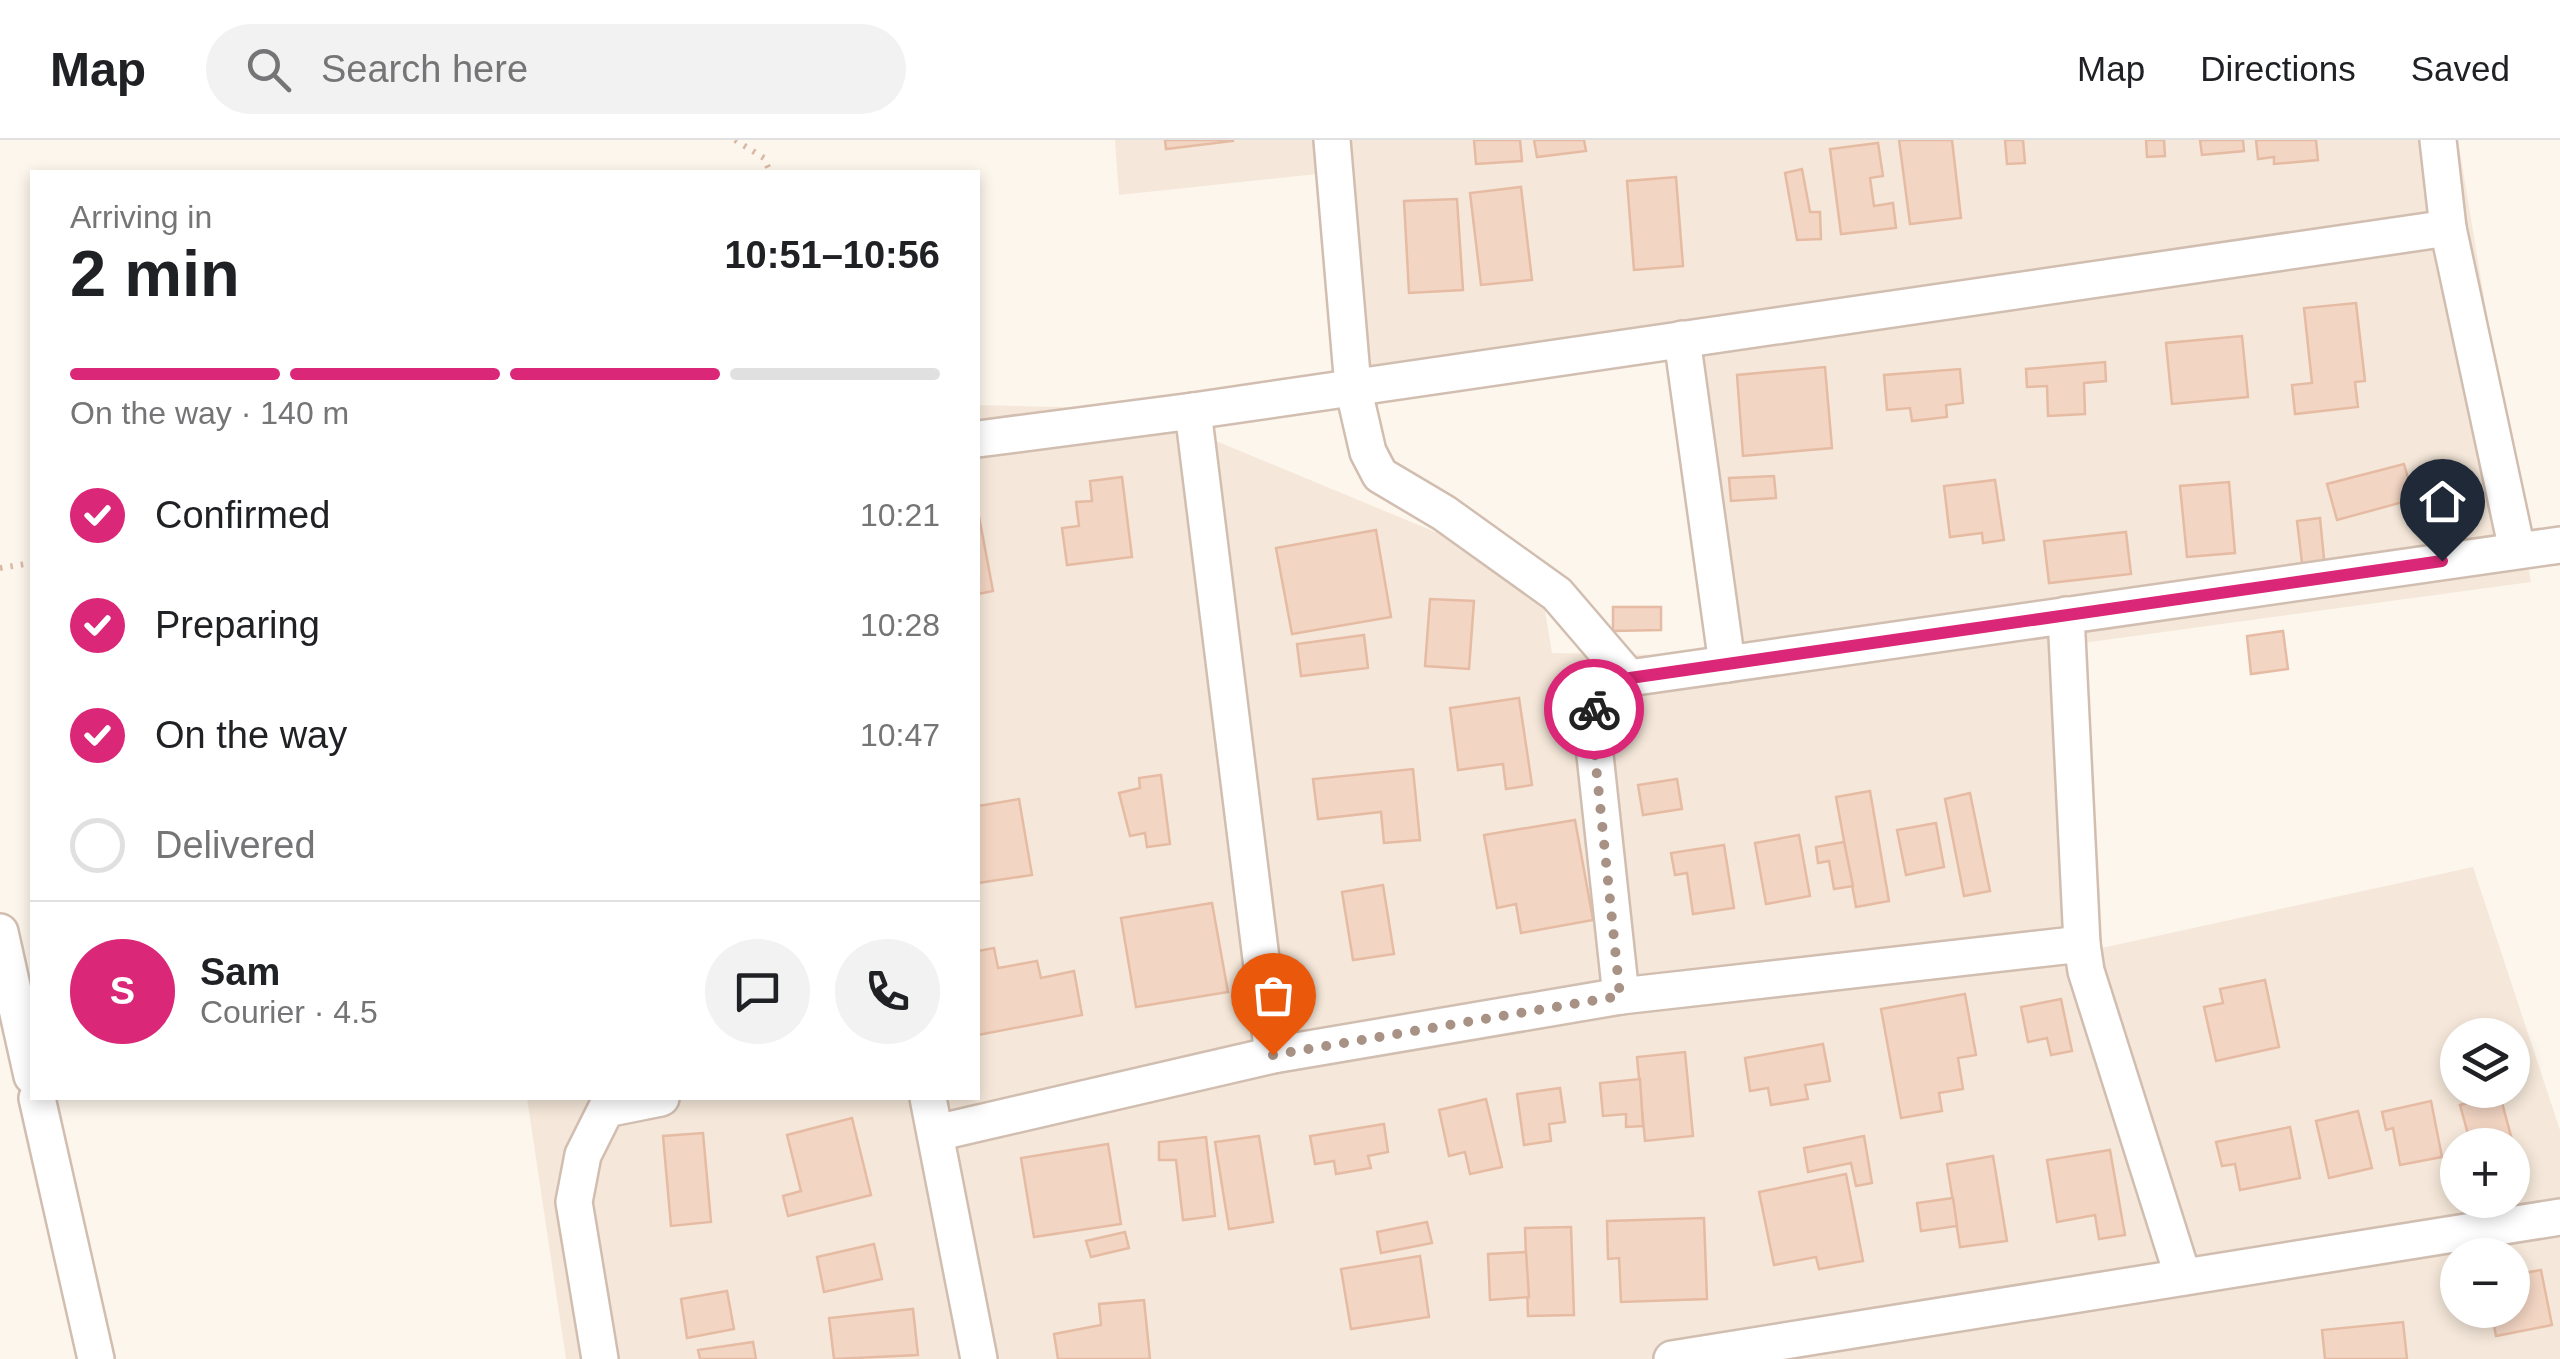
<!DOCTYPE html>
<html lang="en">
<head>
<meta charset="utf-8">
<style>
	:root { --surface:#fff; --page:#f2f2f2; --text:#202124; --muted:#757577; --line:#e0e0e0; --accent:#db2777 }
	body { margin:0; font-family:Helvetica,sans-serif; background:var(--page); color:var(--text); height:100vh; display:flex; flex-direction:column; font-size:38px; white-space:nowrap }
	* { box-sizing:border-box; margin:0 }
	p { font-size:32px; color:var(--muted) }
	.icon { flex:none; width:55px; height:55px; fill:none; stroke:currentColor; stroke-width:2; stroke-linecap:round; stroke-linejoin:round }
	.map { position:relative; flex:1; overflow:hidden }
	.side { position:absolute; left:30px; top:30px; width:950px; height:930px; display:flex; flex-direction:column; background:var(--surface); border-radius:0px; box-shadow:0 5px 15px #0003 }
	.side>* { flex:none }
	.buttons { position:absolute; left:2440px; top:878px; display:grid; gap:20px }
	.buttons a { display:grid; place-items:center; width:90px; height:90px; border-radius:50%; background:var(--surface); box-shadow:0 5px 15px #0003; font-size:50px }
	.pin { position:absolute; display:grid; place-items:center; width:85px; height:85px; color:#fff; margin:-102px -42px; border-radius:50% 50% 50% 0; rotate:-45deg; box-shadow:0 0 10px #0007 }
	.pin .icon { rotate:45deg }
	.courier { position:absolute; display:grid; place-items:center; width:100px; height:100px; margin:-50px; border:8px solid #db2777; border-radius:50%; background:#fff; color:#222; box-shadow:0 2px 12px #0007 }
	.overview em { font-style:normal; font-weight:800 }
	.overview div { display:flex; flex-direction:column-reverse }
	.overview { display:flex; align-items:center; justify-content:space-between; height:170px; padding:0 40px }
	h1 { font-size:65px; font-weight:800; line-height:75px }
	.bar { display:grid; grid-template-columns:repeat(4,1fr); gap:15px 10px; align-content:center; height:120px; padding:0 40px }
	.bar i { height:12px; border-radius:8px; background:var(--line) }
	.bar .current { background:var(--accent) }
	.bar p { grid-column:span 4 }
	.line { display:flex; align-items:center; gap:25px; padding:0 40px; border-top:2px solid var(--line) }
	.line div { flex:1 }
	.round { display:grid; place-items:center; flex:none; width:105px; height:105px; border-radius:52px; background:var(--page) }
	ol { padding:0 40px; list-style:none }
	li { display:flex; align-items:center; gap:30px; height:110px }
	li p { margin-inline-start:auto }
	li .icon { padding:10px; border-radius:50%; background:var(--accent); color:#fff; stroke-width:4 }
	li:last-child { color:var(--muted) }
	li i { width:55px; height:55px; border:5px solid var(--line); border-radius:50% }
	header { display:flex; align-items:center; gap:60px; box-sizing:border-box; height:140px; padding:0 50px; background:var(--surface); border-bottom:2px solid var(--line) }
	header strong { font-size:48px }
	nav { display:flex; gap:55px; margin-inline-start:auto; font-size:35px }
	.search { width:700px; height:90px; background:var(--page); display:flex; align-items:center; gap:25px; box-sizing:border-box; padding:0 35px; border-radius:55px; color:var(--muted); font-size:38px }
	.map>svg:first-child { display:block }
</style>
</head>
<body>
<header>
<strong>Map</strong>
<div class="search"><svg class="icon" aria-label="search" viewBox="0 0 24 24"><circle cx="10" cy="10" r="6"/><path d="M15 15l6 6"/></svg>Search here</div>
<nav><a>Map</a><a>Directions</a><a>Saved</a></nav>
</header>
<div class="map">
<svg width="2560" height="1219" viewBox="0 0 2560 1219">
	<rect width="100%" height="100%" fill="#fdf6ec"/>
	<!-- residential -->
	<path fill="#f5e8da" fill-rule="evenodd" d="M1115 0H2458L2531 442 2061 506 2088 811 2473 727 2560 990V1219H566L527 958H978V265L1139 269 1539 435 1552 513 1733 516 1692 191 1361 228 1337 32 1119 55ZM2458 895H2512V950H2458ZM2458 1005H2512V1060H2458ZM2458 1115H2512V1170H2458Z"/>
	<!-- building -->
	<g fill="#f3d5c3" stroke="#e6bba3" stroke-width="2.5">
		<path d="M1165 0H1233V1L1166 9Z"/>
		<path d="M1474 0H1520L1522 21 1476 24Z"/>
		<path d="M1534 0H1584L1586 11 1537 17Z"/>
		<path d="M1899 0H1952L1961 78 1910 84Z"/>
		<path d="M2005 0H2023L2025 23 2007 24Z"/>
		<path d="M2146 0H2164L2165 16 2147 17Z"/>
		<path d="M2200 0H2243L2244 11 2202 15Z"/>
		<path d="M2256 0H2316L2318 20 2274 24V17L2258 19Z"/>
		<path d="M1878 3 1883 36 1870 38 1874 66 1893 63 1896 88 1841 94 1830 9Z"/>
		<path d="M1802 29 1810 72H1820L1821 99 1797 100 1785 33Z"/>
		<path d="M1676 37 1683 126 1634 130 1627 41Z"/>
		<path d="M1521 47 1532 140 1481 145 1470 53Z"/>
		<path d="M1457 59 1463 150 1409 153 1404 61Z"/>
		<path d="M2356 163 2365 241 2355 242 2358 267 2295 274 2292 245 2312 243 2304 168Z"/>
		<path d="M2242 196 2248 257 2172 264 2166 203Z"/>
		<path d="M2105 222 2106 241 2084 243 2085 274 2048 276 2047 246 2027 247 2026 229Z"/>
		<path d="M1825 227 1832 308 1743 316 1737 235Z"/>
		<path d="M1960 229 1963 263 1946 265 1947 277 1912 281 1910 268 1887 270 1884 235Z"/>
		<path d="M2404 324 2414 359 2337 380 2327 344Z"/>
		<path d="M1774 336 1776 358 1731 361 1729 338Z"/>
		<path d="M1122 337 1132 417 1067 425 1062 388 1079 386 1076 362 1092 361 1090 341Z"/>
		<path d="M1995 340 2004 400 1983 403 1982 393 1950 397 1944 346Z"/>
		<path d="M2229 342 2235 413 2187 417 2180 346Z"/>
		<path d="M978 371 993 451 978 454Z"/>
		<path d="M2320 378 2325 429 2303 431 2297 381Z"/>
		<path d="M1376 390 1391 477 1292 494 1276 408Z"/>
		<path d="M2126 392 2131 434 2049 443 2044 401Z"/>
		<path d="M1430 459 1474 461 1469 529 1425 526Z"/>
		<path d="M1613 467H1661V490L1613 491Z"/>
		<path d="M2283 491 2288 529 2251 534 2247 496Z"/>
		<path d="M1364 495 1368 528 1301 536 1297 504Z"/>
		<path d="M1519 558 1532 645 1506 649 1503 624 1458 630 1450 568Z"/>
		<path d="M1413 629 1420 700 1384 703 1381 672 1318 679 1313 639Z"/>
		<path d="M1161 635 1170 704 1147 707 1145 693 1130 696 1119 653 1140 648 1139 638Z"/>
		<path d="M1677 639 1682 669 1643 675 1638 645Z"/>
		<path d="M1870 651 1889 761 1856 767 1836 657Z"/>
		<path d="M1970 653 1990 751 1964 756 1945 659Z"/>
		<path d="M1019 659 1032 735 978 743V666Z"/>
		<path d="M1575 680 1593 780 1521 793 1516 764 1497 768 1484 695Z"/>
		<path d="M1936 683 1944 727 1906 735 1897 690Z"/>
		<path d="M1799 695 1810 756 1766 764 1755 703Z"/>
		<path d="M1844 702 1853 746 1834 749 1829 721 1818 723 1816 707Z"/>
		<path d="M1724 705 1734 768 1693 774 1687 733 1675 735 1671 713Z"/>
		<path d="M1383 745 1394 814 1353 820 1342 752Z"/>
		<path d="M1212 763 1228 852 1136 867 1121 778Z"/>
		<path d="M994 808 998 828 1037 821 1041 838 1074 831 1082 875 978 895V811Z"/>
		<path d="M2265 840 2279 907 2216 921 2204 867 2223 863 2220 849Z"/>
		<path d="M1965 854 1976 915 1958 918 1963 949 1939 953 1942 971 1901 978 1881 869Z"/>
		<path d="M2061 859 2072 911 2051 915 2047 898 2028 902 2021 867Z"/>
		<path d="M1823 904 1830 941 1805 945 1808 959 1771 965 1768 948 1750 951 1745 918Z"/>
		<path d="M1685 912 1693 996 1645 1001 1637 917Z"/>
		<path d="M1640 939 1643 986 1626 987V974L1603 976 1600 943Z"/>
		<path d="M1560 948 1565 982 1549 984 1551 1001 1524 1005 1517 954Z"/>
		<path d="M2500 955 2512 1000 2500 1005H2471L2460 965Z"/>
		<path d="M1486 959 1502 1027 1470 1034 1465 1012 1449 1016 1439 970Z"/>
		<path d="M2431 961 2442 1017 2400 1025 2393 988 2386 990 2382 972Z"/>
		<path d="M2358 971 2372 1028 2329 1038 2316 981Z"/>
		<path d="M852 978 871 1055 788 1076 783 1056 801 1051 787 995Z"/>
		<path d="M1384 984 1388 1012 1368 1016 1371 1028 1336 1034 1334 1021 1315 1024 1310 996Z"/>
		<path d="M2290 987 2300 1038 2240 1050 2235 1024 2222 1026 2216 1002Z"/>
		<path d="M703 993 711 1082 671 1086 663 996Z"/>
		<path d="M1259 996 1273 1082 1229 1089 1215 1002Z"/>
		<path d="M1864 996 1872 1043 1856 1046 1851 1023 1808 1032 1804 1008Z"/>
		<path d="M1206 997 1215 1076 1183 1080 1176 1020H1159V1002Z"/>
		<path d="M1108 1004 1121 1084 1034 1097 1021 1018Z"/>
		<path d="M2110 1010 2125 1095 2099 1099 2095 1075 2057 1082 2047 1020Z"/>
		<path d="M1993 1016 2007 1101 1960 1107 1947 1024Z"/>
		<path d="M1846 1034 1863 1121 1819 1129 1816 1117 1774 1125 1759 1052Z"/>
		<path d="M1953 1058 1957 1086 1921 1091 1917 1063Z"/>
		<path d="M1704 1078 1707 1159 1621 1162 1619 1118 1608 1119 1607 1081Z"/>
		<path d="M1427 1082 1432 1103 1381 1113 1377 1092Z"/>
		<path d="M1571 1087 1574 1175 1528 1176 1525 1088Z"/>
		<path d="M1125 1092 1129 1108 1091 1117 1086 1101Z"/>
		<path d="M874 1104 882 1139 824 1152 817 1117Z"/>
		<path d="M1526 1112 1529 1157 1490 1160 1488 1114Z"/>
		<path d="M1420 1116 1429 1177 1351 1189 1341 1129Z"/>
		<path d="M2541 1130 2552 1185 2496 1196 2492 1175 2467 1180 2465 1170H2512V1135Z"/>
		<path d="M727 1151 734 1189 687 1198 681 1159Z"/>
		<path d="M1144 1160 1150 1219H1058L1054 1194 1101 1185 1099 1164Z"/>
		<path d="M913 1169 918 1215 834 1219 829 1178Z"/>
		<path d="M2403 1182 2407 1219H2325L2322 1190Z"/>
		<path d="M753 1202 756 1219H700L698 1210Z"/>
	</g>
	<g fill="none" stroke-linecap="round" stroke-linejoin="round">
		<!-- street casing -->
		<g stroke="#d1beb0" stroke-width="40">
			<g id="street">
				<path d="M1332 0 1353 247 1368 312 1380 335 1444 373 1557 454 1629 538"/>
				<path d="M2438 0 2448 88"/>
				<path d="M1682 199 1727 524"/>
				<path d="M1193 271 1273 915"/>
				<path d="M978 299 1193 271 2448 88 2517 410"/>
				<path d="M2066 475 2082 804"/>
				<path d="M0 792 32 936"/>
				<path d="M1621 856 1591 578 1597 557 1629 538 2560 405"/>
				<path d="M37 958 96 1219"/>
				<path d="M928 958 979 1219"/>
				<path d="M936 993 1273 915 1621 856 2082 804 2086 831 2183 1137"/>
				<path d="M600 1219 574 1062 583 1015 606 969 661 958"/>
				<path d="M1672 1219 2560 1077"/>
			</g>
		</g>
		<!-- path -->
		<g stroke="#d9b8a5" stroke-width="6" stroke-dasharray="2.5 8" stroke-linecap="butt">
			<path d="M735 0 764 18 770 32"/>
			<path d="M0 428 32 423"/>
		</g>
		<!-- street -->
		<use href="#street" stroke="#fff" stroke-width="35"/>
	</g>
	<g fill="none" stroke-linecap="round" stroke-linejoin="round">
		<!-- done -->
		<path stroke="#a89285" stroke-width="10" stroke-dasharray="0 18" d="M1273 915 1620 856 1591 578 1594 569"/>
		<!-- route -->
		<path stroke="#db2777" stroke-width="12" d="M1594 569 1597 557 1630 538 2442 421"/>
	</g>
</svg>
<div class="buttons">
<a><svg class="icon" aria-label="layers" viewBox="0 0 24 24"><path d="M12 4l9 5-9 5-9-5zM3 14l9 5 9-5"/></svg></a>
<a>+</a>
<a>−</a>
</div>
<div class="pin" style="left:1273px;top:915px;background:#ea580c"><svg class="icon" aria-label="bag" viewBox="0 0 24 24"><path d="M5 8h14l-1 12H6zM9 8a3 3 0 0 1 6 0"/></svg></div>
<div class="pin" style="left:2442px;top:421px;background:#1f2937"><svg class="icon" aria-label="home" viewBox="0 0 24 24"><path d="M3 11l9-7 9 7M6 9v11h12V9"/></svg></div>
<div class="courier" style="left:1594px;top:569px"><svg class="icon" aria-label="bike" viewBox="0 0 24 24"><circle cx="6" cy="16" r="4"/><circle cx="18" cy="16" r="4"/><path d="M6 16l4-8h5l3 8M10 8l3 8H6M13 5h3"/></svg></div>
<section class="side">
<div class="overview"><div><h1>2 min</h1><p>Arriving in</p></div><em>10:51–10:56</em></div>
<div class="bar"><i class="current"></i><i class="current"></i><i class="current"></i><i></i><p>On the way · 140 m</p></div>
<ol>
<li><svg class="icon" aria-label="check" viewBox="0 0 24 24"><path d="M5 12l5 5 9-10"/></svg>Confirmed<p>10:21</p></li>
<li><svg class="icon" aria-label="check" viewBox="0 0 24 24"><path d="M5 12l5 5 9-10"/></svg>Preparing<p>10:28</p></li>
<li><svg class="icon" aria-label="check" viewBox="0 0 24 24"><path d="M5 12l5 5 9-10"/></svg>On the way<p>10:47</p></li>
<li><i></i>Delivered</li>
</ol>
<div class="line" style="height:180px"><b class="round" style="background:var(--accent);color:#fff">S</b><div><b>Sam</b><p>Courier · 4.5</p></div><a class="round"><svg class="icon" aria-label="chat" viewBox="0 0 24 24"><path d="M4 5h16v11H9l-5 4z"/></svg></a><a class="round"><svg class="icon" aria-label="phone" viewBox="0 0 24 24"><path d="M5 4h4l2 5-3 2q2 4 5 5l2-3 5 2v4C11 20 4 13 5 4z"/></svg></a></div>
</section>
</div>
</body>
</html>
